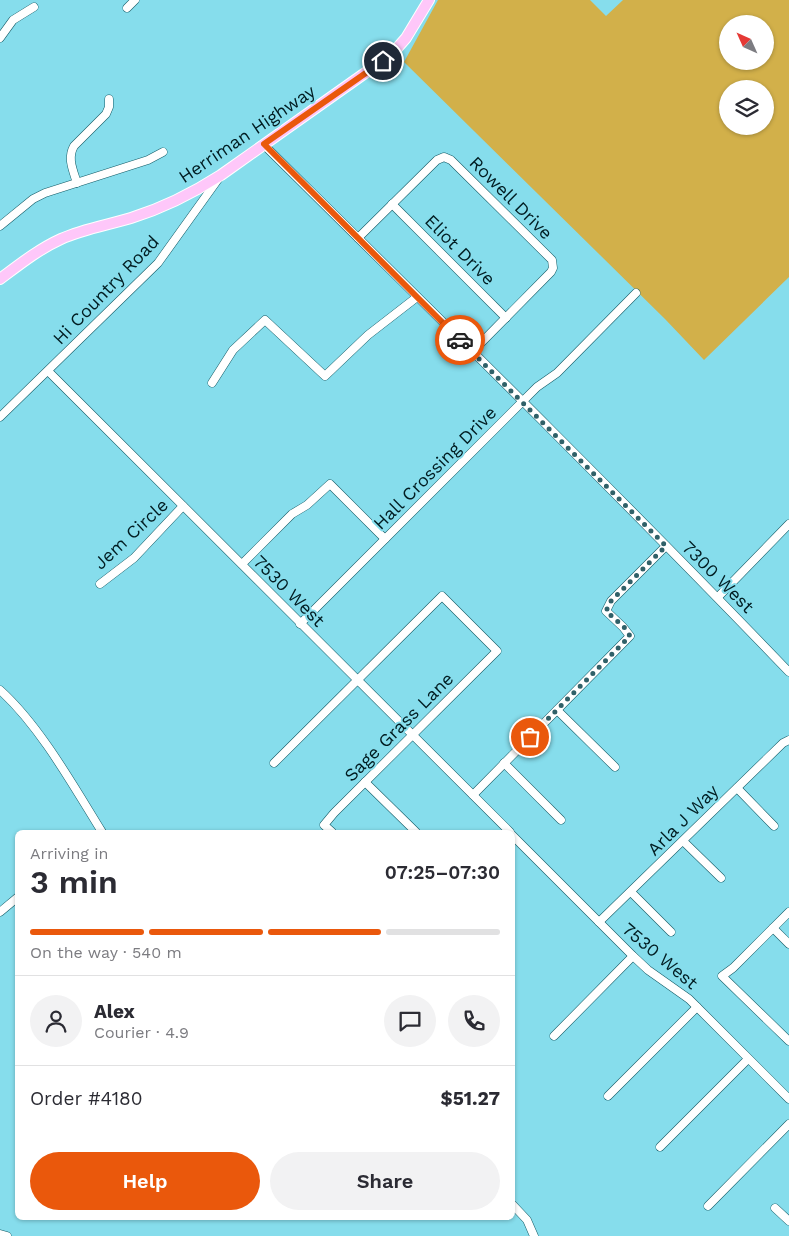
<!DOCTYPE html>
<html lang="en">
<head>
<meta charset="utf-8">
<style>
	:root { --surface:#fff; --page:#f2f2f3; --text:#2b2b33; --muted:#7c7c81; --line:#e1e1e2; --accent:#ea580c }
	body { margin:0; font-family:"Work Sans",sans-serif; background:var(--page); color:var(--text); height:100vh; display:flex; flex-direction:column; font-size:19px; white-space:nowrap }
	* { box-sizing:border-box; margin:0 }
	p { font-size:16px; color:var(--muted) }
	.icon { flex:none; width:28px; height:28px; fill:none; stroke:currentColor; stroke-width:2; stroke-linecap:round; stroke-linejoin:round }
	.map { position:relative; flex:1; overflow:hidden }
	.sheet { position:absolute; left:15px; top:830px; width:500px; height:390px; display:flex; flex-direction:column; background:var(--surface); border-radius:8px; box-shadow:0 1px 4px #0004 }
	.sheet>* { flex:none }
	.needle { width:32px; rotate:315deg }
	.buttons { position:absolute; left:719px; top:15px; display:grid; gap:10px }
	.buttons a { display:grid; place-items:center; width:55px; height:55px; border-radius:50%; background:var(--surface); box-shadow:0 1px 4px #0004; font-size:25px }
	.pin { position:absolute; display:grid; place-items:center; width:42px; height:42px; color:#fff; margin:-21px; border:2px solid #fff; border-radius:50%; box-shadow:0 1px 5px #0007 }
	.courier { position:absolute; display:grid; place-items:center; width:50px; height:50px; margin:-25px; border:4px solid #ea580c; border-radius:50%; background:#fff; color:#222; box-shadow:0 1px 6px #0007 }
	.summary em { font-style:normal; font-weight:600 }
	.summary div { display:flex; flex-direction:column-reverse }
	.summary { display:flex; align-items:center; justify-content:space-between; height:85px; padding:0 15px }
	h1 { font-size:32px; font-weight:600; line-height:38px }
	.bar { display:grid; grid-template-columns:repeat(4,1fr); gap:8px 5px; align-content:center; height:60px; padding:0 15px }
	.bar i { height:6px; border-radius:4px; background:var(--line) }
	.bar .selected { background:var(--accent) }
	.bar p { grid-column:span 4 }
	.line { display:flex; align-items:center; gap:12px; padding:0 15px; border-top:1px solid var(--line) }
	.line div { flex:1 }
	.round { display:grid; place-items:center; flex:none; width:52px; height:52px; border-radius:26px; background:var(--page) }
	.primary-button { display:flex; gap:10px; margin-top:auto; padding:10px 15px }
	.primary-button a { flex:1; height:58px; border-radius:30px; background:var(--accent); color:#fff; font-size:20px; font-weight:600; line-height:58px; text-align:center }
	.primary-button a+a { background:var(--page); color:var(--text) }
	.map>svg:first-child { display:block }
</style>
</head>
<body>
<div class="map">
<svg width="789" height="1236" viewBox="0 0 789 1236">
	<rect width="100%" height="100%" fill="#86ddec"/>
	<!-- green -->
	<path fill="#d2b04a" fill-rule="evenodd" d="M438 0H590L606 16 623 0H789V277L704 360 665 319 404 62ZM728 24H765V61H728ZM728 89H765V126H728Z"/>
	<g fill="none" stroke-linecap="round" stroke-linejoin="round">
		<!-- minor casing -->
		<g stroke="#135b66" stroke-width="9">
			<g id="minor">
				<path d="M127 8 135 0"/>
				<path d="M0 38 13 20 34 7"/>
				<path d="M263 144C440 319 617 493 789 672"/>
				<path d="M77 183C73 170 67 158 74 146L106 114 109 107V99"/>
				<path d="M392 204 506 318"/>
				<path d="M0 226 33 199 45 193 148 160 163 152"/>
				<path d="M358 238 437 160 444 157 451 160 552 260 553 268 551 272 472 352"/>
				<path d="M48 371 510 832"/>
				<path d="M212 383 233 350 265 320 325 376 368 335 417 297"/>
				<path d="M0 417 158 263 219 178"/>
				<path d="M242 564 292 514 307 505 330 484 385 539"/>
				<path d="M100 584 134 558 183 506"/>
				<path d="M718 597 789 524"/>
				<path d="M300 624 537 387 557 373 636 293"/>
				<path d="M0 690C40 726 74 787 102 832"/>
				<path d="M557 710 615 767"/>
				<path d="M274 763 442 596 497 651 334 813 324 825 332 832"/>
				<path d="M504 763 561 820"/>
				<path d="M365 782 416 832"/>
				<path d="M737 788 774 826"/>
				<path d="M473 795 630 636 623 627 606 611 611 601 666 546"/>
				<path d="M512 835 633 956 648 970 689 999 789 1099"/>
				<path d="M683 841 721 878"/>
				<path d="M631 892 671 932"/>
				<path d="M0 912 18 897"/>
				<path d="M789 912 733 968 722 976 789 1041"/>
				<path d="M599 922 783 743 789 740"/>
				<path d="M773 928 789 944"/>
				<path d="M554 1036 633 956"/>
				<path d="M608 1096 697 1007"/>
				<path d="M660 1147 748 1059"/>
				<path d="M512 1204 527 1220 534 1236"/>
				<path d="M708 1206 789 1124"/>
				<path d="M775 1208 789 1221"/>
				<path d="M0 1234 7 1236"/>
			</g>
		</g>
		<!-- major casing -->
		<g stroke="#fff" stroke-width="12">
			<path id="major" d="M0 279C20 264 39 249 61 239 83 229 108 225 131 218 163 208 193 193 221 175L392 54 406 38 429 0"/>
		</g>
		<!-- minor -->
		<use href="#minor" stroke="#fff" stroke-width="8"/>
		<!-- major -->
		<use href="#major" stroke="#fec7f9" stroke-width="10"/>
	</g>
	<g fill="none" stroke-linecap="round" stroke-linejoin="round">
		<!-- done -->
		<path stroke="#306068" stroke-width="5" stroke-dasharray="0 9" d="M460 340 666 546 611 601 606 611 624 627 630 636 530 737"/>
		<!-- route -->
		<path stroke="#ea580c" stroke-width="6" d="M383 61 264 144 460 340"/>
	</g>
	<g text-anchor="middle" stroke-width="4" stroke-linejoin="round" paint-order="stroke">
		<!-- street labels -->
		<g font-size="18" fill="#011c21" stroke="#86ddec">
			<text transform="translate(247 134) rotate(-34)" y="6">Herriman Highway</text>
			<text transform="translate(511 198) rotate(45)" y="6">Rowell Drive</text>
			<text transform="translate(460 250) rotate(45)" y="6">Eliot Drive</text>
			<text transform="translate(106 290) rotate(-46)" y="6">Hi Country Road</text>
			<text transform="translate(435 468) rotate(-45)" y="6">Hall Crossing Drive</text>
			<text transform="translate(131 534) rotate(-43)" y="6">Jem Circle</text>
			<text transform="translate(718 577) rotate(45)" y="6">7300 West</text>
			<text transform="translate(289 591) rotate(45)" y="6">7530 West</text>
			<text transform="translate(399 727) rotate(-45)" y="6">Sage Grass Lane</text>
			<text transform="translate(683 820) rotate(-45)" y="6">Arla J Way</text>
			<text transform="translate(660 956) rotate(40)" y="6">7530 West</text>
		</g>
	</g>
</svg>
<div class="buttons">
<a><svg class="needle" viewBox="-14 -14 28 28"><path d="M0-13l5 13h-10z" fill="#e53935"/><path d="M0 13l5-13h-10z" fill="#7c7c81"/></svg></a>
<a><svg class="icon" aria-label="layers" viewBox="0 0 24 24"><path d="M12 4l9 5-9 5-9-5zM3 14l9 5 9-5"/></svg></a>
</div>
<div class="pin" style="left:530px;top:737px;background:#ea580c"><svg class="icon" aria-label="bag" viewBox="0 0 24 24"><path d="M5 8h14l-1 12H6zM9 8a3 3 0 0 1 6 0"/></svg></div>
<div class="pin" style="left:383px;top:61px;background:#1f2937"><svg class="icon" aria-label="home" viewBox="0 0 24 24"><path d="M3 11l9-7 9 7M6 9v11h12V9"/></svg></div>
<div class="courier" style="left:460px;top:340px"><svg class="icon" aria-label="car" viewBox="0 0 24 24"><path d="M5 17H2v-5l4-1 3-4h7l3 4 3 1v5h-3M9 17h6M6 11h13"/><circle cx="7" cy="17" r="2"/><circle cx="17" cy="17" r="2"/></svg></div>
<section class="sheet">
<div class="summary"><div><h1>3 min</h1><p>Arriving in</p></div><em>07:25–07:30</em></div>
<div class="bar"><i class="selected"></i><i class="selected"></i><i class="selected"></i><i></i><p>On the way · 540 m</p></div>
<div class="line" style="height:90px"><a class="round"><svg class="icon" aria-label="person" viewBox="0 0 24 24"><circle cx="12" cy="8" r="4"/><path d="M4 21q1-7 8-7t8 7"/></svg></a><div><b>Alex</b><p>Courier · 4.9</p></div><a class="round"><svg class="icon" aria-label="chat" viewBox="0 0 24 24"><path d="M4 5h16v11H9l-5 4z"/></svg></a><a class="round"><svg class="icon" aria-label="phone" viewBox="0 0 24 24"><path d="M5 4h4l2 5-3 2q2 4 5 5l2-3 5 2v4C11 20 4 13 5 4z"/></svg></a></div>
<div class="line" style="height:65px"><div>Order #4180</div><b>$51.27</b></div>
<div class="primary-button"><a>Help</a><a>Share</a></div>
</section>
</div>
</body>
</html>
